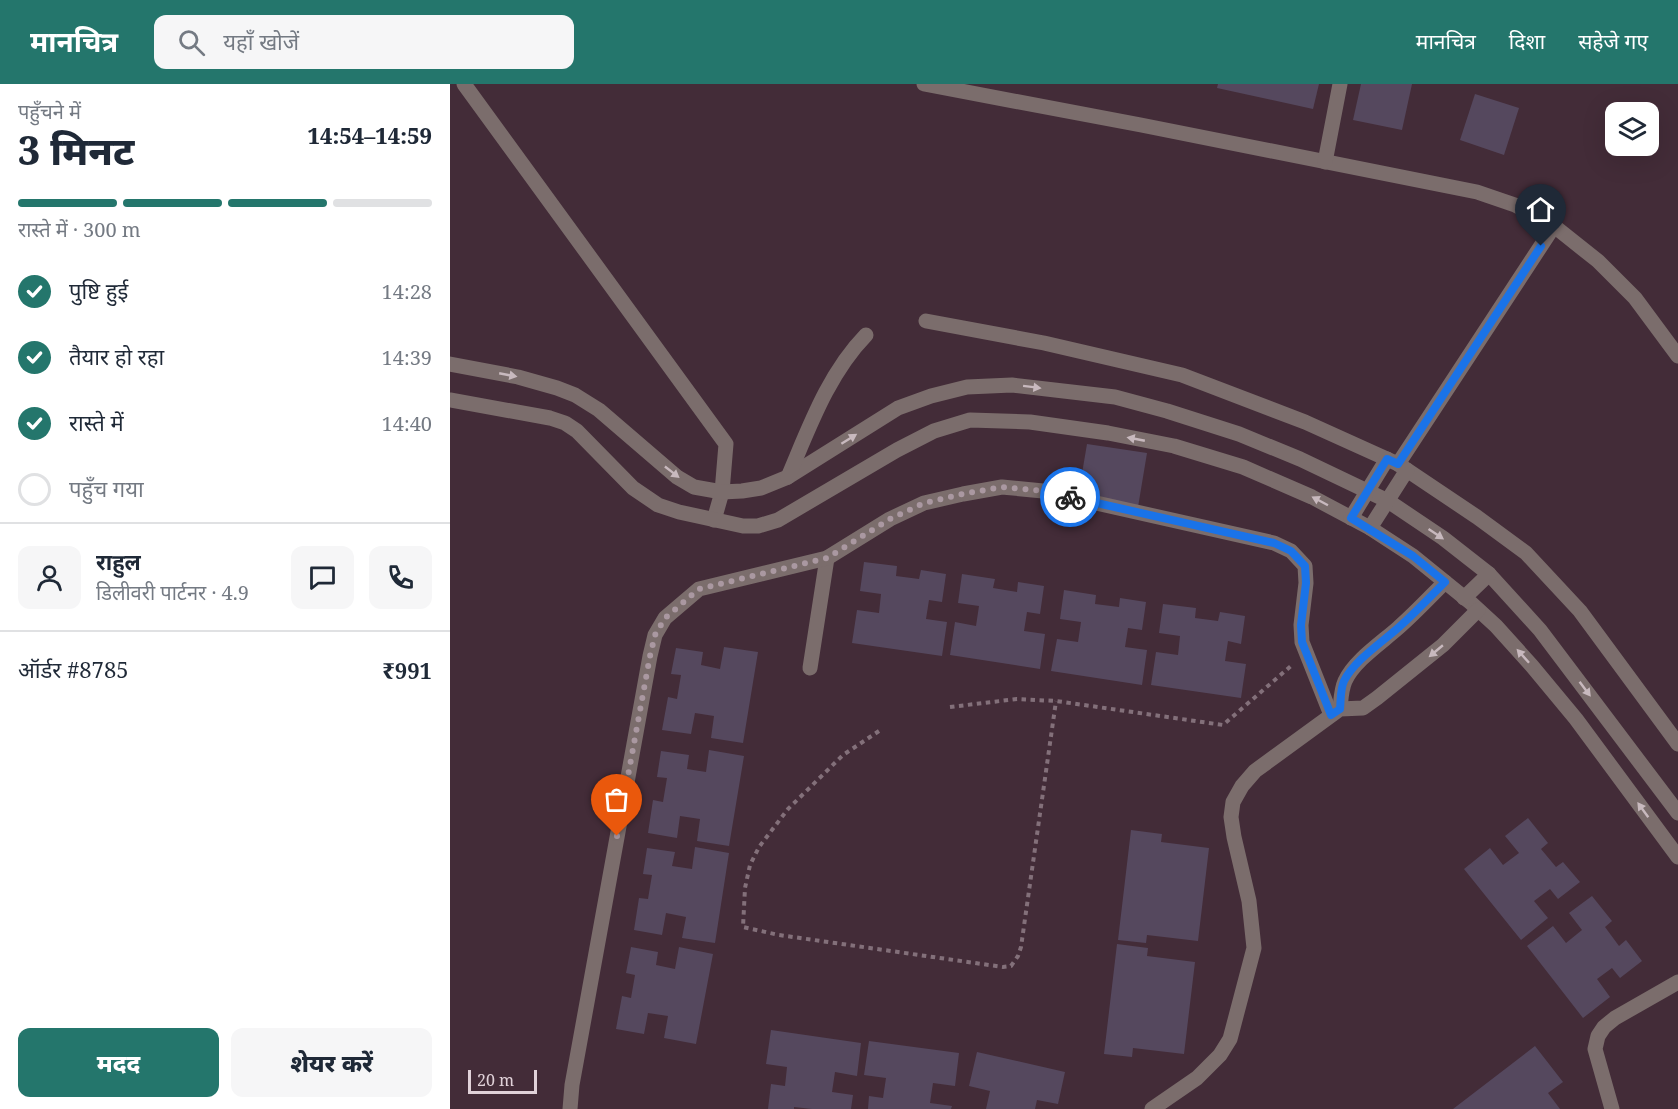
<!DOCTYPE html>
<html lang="hi">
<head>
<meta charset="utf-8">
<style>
	:root { --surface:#fff; --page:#f6f6f7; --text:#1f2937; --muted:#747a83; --line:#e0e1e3; --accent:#24766c }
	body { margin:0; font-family:"Noto Serif","Noto Sans Devanagari",serif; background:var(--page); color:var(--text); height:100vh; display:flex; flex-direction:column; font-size:22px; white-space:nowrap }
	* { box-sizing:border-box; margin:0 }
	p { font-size:20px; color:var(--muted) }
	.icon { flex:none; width:33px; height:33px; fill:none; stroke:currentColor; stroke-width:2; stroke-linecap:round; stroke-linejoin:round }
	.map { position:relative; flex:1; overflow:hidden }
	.drawer { display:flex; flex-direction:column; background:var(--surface); width:450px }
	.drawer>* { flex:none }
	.buttons { position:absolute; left:1155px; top:18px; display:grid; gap:12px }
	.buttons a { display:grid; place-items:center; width:54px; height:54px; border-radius:12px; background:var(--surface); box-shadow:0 6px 24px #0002; font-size:30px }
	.scale { position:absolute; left:18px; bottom:15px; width:69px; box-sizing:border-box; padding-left:6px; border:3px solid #e1d2d9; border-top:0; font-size:16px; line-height:21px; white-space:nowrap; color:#e1d2d9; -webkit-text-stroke:4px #432c38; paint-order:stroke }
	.pin { position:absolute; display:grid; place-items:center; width:51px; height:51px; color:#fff; margin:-62px -26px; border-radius:50% 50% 50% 0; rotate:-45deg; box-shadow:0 0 6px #0007 }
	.pin .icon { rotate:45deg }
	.courier { position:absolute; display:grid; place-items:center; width:60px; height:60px; margin:-30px; border:4px solid #1a73e8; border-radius:50%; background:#fff; color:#222; box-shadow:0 2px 8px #0007 }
	.overview em { font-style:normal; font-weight:800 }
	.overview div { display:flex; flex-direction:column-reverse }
	.overview { display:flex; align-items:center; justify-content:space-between; height:102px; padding:0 18px }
	h1 { font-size:39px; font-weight:800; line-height:45px }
	.bar { display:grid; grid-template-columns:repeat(4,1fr); gap:9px 6px; align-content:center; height:72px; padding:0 18px }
	.bar i { height:8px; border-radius:4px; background:var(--line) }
	.bar .current { background:var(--accent) }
	.bar p { grid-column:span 4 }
	.line { display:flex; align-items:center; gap:15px; padding:0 18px; border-top:2px solid var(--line) }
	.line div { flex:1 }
	.round { display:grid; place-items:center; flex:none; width:63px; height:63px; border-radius:12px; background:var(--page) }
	ol { padding:0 18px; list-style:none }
	li { display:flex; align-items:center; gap:18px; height:66px }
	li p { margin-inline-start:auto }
	li .icon { padding:6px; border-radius:50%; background:var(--accent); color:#fff; stroke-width:4 }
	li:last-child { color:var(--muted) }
	li i { width:33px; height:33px; border:3px solid var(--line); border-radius:50% }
	.primary-button { display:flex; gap:12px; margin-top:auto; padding:12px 18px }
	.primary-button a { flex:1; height:69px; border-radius:12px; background:var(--accent); color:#fff; font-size:24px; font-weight:800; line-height:69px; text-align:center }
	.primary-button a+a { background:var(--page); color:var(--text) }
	header { display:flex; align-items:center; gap:36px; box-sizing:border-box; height:84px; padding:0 30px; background:var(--accent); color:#fff }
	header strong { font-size:28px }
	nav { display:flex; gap:33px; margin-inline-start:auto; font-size:21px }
	.search { width:420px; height:54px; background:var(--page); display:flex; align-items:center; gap:15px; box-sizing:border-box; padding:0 21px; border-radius:12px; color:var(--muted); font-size:22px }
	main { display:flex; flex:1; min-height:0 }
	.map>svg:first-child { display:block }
</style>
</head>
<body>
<header>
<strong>मानचित्र</strong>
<div class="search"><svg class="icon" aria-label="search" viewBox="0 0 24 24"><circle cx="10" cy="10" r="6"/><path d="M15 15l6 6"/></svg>यहाँ खोजें</div>
<nav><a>मानचित्र</a><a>दिशा</a><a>सहेजे गए</a></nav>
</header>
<main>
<section class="drawer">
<div class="overview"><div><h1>3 मिनट</h1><p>पहुँचने में</p></div><em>14:54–14:59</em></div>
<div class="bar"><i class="current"></i><i class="current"></i><i class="current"></i><i></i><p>रास्ते में · 300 m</p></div>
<ol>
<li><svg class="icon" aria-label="check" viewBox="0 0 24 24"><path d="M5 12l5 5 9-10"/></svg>पुष्टि हुई<p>14:28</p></li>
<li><svg class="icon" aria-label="check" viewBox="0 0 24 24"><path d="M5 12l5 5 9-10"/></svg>तैयार हो रहा<p>14:39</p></li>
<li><svg class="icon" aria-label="check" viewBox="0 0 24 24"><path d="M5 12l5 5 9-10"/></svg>रास्ते में<p>14:40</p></li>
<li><i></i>पहुँच गया</li>
</ol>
<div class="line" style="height:108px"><a class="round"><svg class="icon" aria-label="person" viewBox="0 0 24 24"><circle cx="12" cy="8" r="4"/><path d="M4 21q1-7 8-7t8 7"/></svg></a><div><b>राहुल</b><p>डिलीवरी पार्टनर · 4.9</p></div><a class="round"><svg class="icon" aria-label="chat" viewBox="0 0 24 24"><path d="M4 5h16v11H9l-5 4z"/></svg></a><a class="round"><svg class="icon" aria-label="phone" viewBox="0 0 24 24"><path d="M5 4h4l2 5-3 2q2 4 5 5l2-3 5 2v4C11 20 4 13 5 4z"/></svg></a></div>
<div class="line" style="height:78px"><div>ऑर्डर #8785</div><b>₹991</b></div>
<div class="primary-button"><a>मदद</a><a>शेयर करें</a></div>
</section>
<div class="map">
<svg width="1228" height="1025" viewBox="0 0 1228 1025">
	<rect width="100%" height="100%" fill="#432c38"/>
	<!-- building -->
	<g fill="#55485e">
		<path d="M768 0H869L863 25 767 4Z"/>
		<path d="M911 0H962L952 46 903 36Z"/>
		<path d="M1025 10 1069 24 1054 71 1010 56Z"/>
		<path d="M637 360 697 369 688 423 628 413Z"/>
		<path d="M414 478 447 482 446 492 469 495 471 486 496 490 492 518 479 516 476 535 497 538 492 572 402 559 407 526 429 529 431 510 410 507Z"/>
		<path d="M512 490 545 495 543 504 567 508 568 498 594 502 590 530 577 528 574 547 595 550 590 585 500 571 505 538 526 542 529 522 508 519Z"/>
		<path d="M614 506 646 511 645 520 669 523 670 514 696 518 692 546 678 544 675 563 697 566 692 601 601 587 607 555 628 558 631 538 610 535Z"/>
		<path d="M713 520 746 524 745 534 768 537 770 528 795 532 791 560 778 557 775 577 796 580 791 614 701 601 706 568 728 571 730 552 709 549Z"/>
		<path d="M274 563 308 568 293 659 261 654 264 632 245 629 241 650 212 646 218 613 227 615 231 591 221 590 226 564 253 568 251 581 270 585Z"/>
		<path d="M259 666 294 672 279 762 247 757 250 735 230 732 227 754 198 749 203 716 213 718 217 694 207 693 211 667 239 671 237 685 256 688Z"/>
		<path d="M1078 734 1098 759 1091 765 1106 783 1113 778 1130 798 1108 815 1100 805 1084 817 1098 834 1071 856 1014 785 1040 764 1053 781 1069 769 1055 752Z"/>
		<path d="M681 746 712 750 711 758 759 764 748 857 697 851 696 859 668 856Z"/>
		<path d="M245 763 279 769 265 859 232 854 236 833 216 829 212 851 184 846 189 814 198 815 202 791 193 790 197 764 225 768 222 782 242 785Z"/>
		<path d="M1142 812 1162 837 1155 843 1169 862 1176 856 1192 877 1170 894 1162 884 1147 895 1160 913 1133 934 1077 862 1103 842 1116 859 1132 846 1119 829Z"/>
		<path d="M667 860 698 864 697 872 745 878 734 970 683 964 682 973 654 970Z"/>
		<path d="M181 863 208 868 206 881 225 885 229 863 263 870 246 960 214 954 218 932 198 929 194 950 166 945 172 912 181 914 185 891 176 889Z"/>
		<path d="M321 946 411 959 407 992 385 988 382 1008 403 1011 401 1025H362L344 1023V1025H318L321 1000 335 1002 337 983 316 980Z"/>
		<path d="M419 957 509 969 505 1002 483 999 480 1019 502 1022 501 1025H418L419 1012 433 1014 436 994 414 991Z"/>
		<path d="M1085 962 1113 998 1098 1009 1110 1025H1003Z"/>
		<path d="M527 968 615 988 608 1020 587 1016 585 1025H536L540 1007 519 1002Z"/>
	</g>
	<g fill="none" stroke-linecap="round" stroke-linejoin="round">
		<!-- path -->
		<g stroke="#83707a" stroke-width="4" stroke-dasharray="4.5 4.5" stroke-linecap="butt">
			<path d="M500 623 567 615 606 617 773 641 842 581"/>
			<path d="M429 647 393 671 338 725 309 763 300 781 295 804 293 843 329 851 553 883 561 882 568 872 571 863 606 617"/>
		</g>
		<!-- minor -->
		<g stroke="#7b6d6c" stroke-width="15">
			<path d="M14 0 276 360 272 408 264 436"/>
			<path d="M474 0 691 41 1027 108 1065 121 1104 142 1148 177 1185 214 1228 272"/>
			<path d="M875 78 890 0"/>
			<path d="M476 237 594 259 732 291 855 338 948 380 1027 433 1076 469 1130 527 1228 660"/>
			<path d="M0 280 68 293 107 304 125 311 149 326 227 393 244 403 272 408 292 407 311 404 338 393 448 324 481 312 517 303 562 301 665 313 717 327 789 350 850 375 938 417 993 454 1039 490 1090 546 1228 729"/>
			<path d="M0 316 100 334 115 339 127 347 183 404 208 421 229 428 293 442H308L328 436 447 366 484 347 520 336 580 338 658 349 724 362 793 383 862 413 920 444 963 472 1021 519 1046 542 1082 582 1126 635 1228 773"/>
			<path d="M948 380 1104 142"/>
			<path d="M338 393C359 344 378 290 416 251"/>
			<path d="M901 434 937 375"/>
			<path d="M920 444 957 386"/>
			<path d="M1014 514 1039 490"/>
			<path d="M360 584 377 474"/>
			<path d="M890 625C891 616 891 606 895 597 904 577 931 559 948 544 964 530 979 514 995 498"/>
			<path d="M120 1025 122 1001 200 572 205 551 215 534 249 505 377 474 440 435 474 419 513 410 552 403 593 407 824 459 841 467 855 482 856 499 851 541 852 558 881 631"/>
			<path d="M702 1025 747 994 770 971 780 955 804 864 799 817 784 753 781 733 783 718 792 702 805 687 890 625 913 624 927 614 993 561 1028 526"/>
			<path d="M1162 1025 1145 965 1148 952 1154 943 1165 934 1228 898"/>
		</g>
	</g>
	<!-- one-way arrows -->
	<defs><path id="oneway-solid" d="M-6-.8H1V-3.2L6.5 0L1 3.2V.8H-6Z" transform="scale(1.5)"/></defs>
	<g fill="#c8b9be">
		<use href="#oneway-solid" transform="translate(58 291) rotate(11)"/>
		<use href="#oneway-solid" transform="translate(582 303) rotate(7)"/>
		<use href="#oneway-solid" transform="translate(399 355) rotate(-32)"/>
		<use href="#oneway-solid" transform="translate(686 355) rotate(-169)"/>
		<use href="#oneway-solid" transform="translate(222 388) rotate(38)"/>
		<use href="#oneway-solid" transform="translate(870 417) rotate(-152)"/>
		<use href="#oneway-solid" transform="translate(986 450) rotate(34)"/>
		<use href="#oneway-solid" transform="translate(986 567) rotate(140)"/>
		<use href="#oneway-solid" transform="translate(1073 572) rotate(-132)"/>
		<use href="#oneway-solid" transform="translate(1135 605) rotate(53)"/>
		<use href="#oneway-solid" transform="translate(1193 726) rotate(-126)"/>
	</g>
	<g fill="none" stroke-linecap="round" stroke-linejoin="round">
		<!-- done -->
		<path stroke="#aa98a1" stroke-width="6" stroke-dasharray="0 10.8" d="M167 752 200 572 205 551 215 534 249 505 377 474 440 435 474 419 513 410 552 403 593 407 620 413"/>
		<!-- route -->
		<path stroke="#1a73e8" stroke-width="8" d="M620 413 824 459 841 467 855 482 856 499 851 541 852 558 881 631 890 625C891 616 890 606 894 597 904 577 931 559 948 544 964 530 979 514 995 498L963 472 901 434 937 375 948 380 1091 162"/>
	</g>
</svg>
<div class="buttons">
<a><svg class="icon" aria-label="layers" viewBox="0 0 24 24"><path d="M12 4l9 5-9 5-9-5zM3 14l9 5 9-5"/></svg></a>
</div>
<div class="scale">20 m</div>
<div class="pin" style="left:167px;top:752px;background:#ea580c"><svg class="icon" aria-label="bag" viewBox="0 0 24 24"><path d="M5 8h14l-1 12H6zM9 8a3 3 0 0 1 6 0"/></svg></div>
<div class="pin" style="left:1091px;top:162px;background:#1f2937"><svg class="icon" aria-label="home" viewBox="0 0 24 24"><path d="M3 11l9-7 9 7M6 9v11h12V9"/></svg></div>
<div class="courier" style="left:620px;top:413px"><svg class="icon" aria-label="bike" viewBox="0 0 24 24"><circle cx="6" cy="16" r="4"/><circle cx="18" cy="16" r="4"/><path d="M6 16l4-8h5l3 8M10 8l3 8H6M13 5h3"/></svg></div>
</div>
</main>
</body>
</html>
